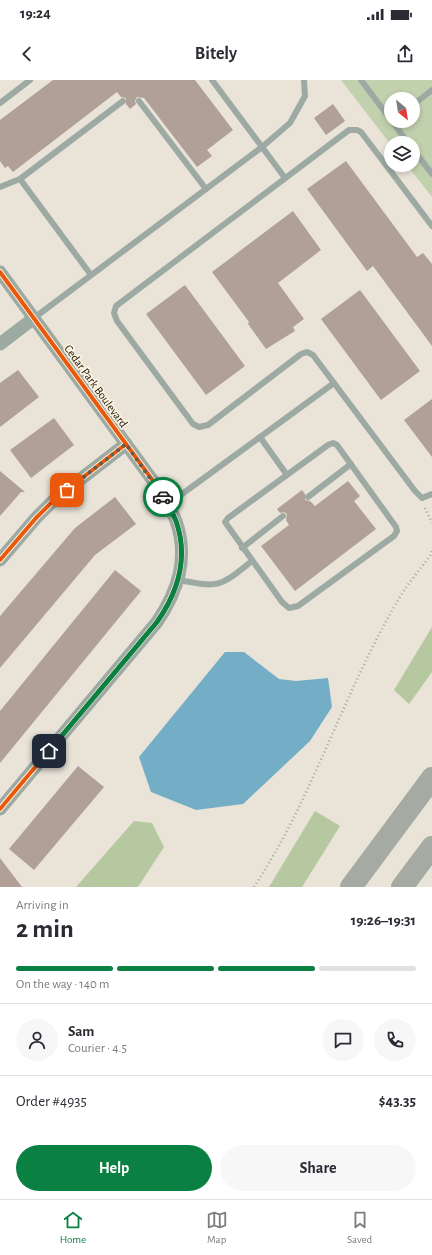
<!DOCTYPE html>
<html lang="en">
<head>
<meta charset="utf-8">
<style>
	:root { --surface:#fff; --page:#f7f7f7; --text:#2b2b33; --muted:#7c7c81; --line:#e1e1e2; --accent:#0b8043 }
	body { margin:0; font-family:"Alegreya Sans",sans-serif; background:var(--page); color:var(--text); height:100vh; display:flex; flex-direction:column; font-size:15px; white-space:nowrap }
	* { box-sizing:border-box; margin:0 }
	p { font-size:13px; color:var(--muted) }
	.icon { flex:none; width:22px; height:22px; fill:none; stroke:currentColor; stroke-width:2; stroke-linecap:round; stroke-linejoin:round }
	.map { position:relative; height:807px; overflow:hidden }
	.panel { display:flex; flex-direction:column; background:var(--surface); flex:1 }
	.panel>* { flex:none }
	.needle { width:26px; rotate:150deg }
	.fabs { position:absolute; left:384px; top:12px; display:grid; gap:8px }
	.fabs a { display:grid; place-items:center; width:36px; height:36px; border-radius:50%; background:var(--surface); box-shadow:0 2px 6px #0003; font-size:20px }
	.pin { position:absolute; display:grid; place-items:center; width:34px; height:34px; color:#fff; margin:-17px; border-radius:8px; box-shadow:0 2px 6px #0006 }
	.courier { position:absolute; display:grid; place-items:center; width:40px; height:40px; margin:-20px; border:3px solid #0b8043; border-radius:50%; background:#fff; color:#222; box-shadow:0 1px 5px #0007 }
	.overview em { font-style:normal; font-weight:600 }
	.overview div { display:flex; flex-direction:column-reverse }
	.overview { display:flex; align-items:center; justify-content:space-between; height:68px; padding:0 16px }
	h1 { font-size:26px; font-weight:600; line-height:30px }
	.bar { display:grid; grid-template-columns:repeat(4,1fr); gap:6px 4px; align-content:center; height:48px; padding:0 16px }
	.bar i { height:5px; border-radius:3px; background:var(--line) }
	.bar .selected { background:var(--accent) }
	.bar p { grid-column:span 4 }
	.line { display:flex; align-items:center; gap:10px; padding:0 16px; border-top:1px solid var(--line) }
	.line div { flex:1 }
	.round { display:grid; place-items:center; flex:none; width:42px; height:42px; border-radius:21px; background:var(--page) }
	.cta { display:flex; gap:8px; margin-top:auto; padding:8px 16px }
	.cta a { flex:1; height:46px; border-radius:24px; background:var(--accent); color:#fff; font-size:16px; font-weight:600; line-height:46px; text-align:center }
	.cta a+a { background:var(--page); color:var(--text) }
	.status { display:flex; justify-content:space-between; align-items:center; height:28px; padding:0 20px; background:var(--surface); direction:ltr }
	.status svg { height:11px; fill:currentColor }
	header { display:flex; justify-content:space-between; align-items:center; height:52px; padding:0 16px; background:var(--surface); font-size:18px; font-weight:600 }
	.tab-bar { display:flex; justify-content:space-around; align-items:center; height:56px; border-top:1px solid var(--line); background:var(--surface); font-size:11px; color:var(--muted) }
	.tab-bar a { display:grid; justify-items:center; gap:2px }
	.tab-bar .selected { color:var(--accent) }
	.map>svg:first-child { display:block }
</style>
</head>
<body>
<div class="status"><b>19:24</b><svg viewBox="0 0 49 12"><path d="M0 12V9h3v3zM5 12V6h3v6zM10 12V3h3v9zM15 12V0h3v12zM26 1h20v11H26zM47 4h2v5h-2z"/></svg></div>
<header><svg class="icon" aria-label="back" viewBox="0 0 24 24"><path d="M15 5l-7 7 7 7"/></svg>Bitely<svg class="icon" aria-label="share" viewBox="0 0 24 24"><path d="M12 15V3M7 8l5-5 5 5M5 13v7h14v-7"/></svg></header>
<div class="map">
<svg width="432" height="807" viewBox="0 0 432 807">
	<rect width="100%" height="100%" fill="#e9e3d8"/>
	<!-- green -->
	<path fill="#c2d1ad" fill-rule="evenodd" d="M341 0H432V117L407 85H413V63H391V65ZM391 19H413V41H391Z"/>
	<!-- forest -->
	<g fill="#b6c89f">
		<path d="M432 547V592L409 624 394 610Z"/>
		<path d="M315 731 340 746 302 807H269Z"/>
		<path d="M134 741 152 743 164 767 138 807H76Z"/>
	</g>
	<!-- water -->
	<path fill="#74aec6" d="M225 572H244L279 599 296 601 328 598 332 627 310 661 243 724 196 730 151 712 139 677Z"/>
	<!-- building -->
	<g fill="#b1a098">
		<path d="M53 0H195L233 50 207 70 212 76 197 87 144 18 137 17 135 21 136 24 130 29 126 24V18L121 17 117 12 13 92 8 86 5 88 0 81V40Z"/>
		<path d="M333 24 345 41 326 55 314 38Z"/>
		<path d="M346 81 417 177 423 173 432 184V266L373 186 367 191 307 109Z"/>
		<path d="M293 131 321 170 278 203 304 239 293 247 295 251 266 269 248 244 249 242 212 192Z"/>
		<path d="M185 205 245 286 206 315 146 234Z"/>
		<path d="M360 210 420 291 381 320 321 239Z"/>
		<path d="M18 290 39 317 0 347V303Z"/>
		<path d="M432 319V377L404 340Z"/>
		<path d="M54 338 74 365 31 398 10 370Z"/>
		<path d="M0 391 25 412H21L0 436Z"/>
		<path d="M348 401 360 416 354 421 376 449 295 511 261 466 289 445 286 440 287 434 284 432 280 433 277 429 302 410 305 414V420L310 421 315 426Z"/>
		<path d="M115 417 136 444 95 475 0 588V536L75 448Z"/>
		<path d="M115 490 141 511 0 683V631Z"/>
		<path d="M78 686 104 707 34 790 9 769Z"/>
		<path d="M0 778 22 807H0Z"/>
	</g>
	<g fill="none" stroke-linecap="round" stroke-linejoin="round">
		<!-- path -->
		<g stroke="#a2a8a1" stroke-width="2.5" stroke-dasharray="1 3" stroke-linecap="butt">
			<path d="M425 428 432 443"/>
			<path d="M254 807C315 715 345 606 403 512 411 500 421 488 430 476L432 471"/>
		</g>
		<!-- service -->
		<g stroke="#9daaa4" stroke-width="6">
			<path d="M212 0 262 67 290 43 305 16 304 0"/>
			<path d="M361 0 391 40"/>
			<path d="M139 21 206 109"/>
			<path d="M0 23 30 0"/>
			<path d="M413 25 432 10"/>
			<path d="M392 41 408 63"/>
			<path d="M413 69 432 94"/>
			<path d="M20 99 91 195"/>
			<path d="M0 107 20 99 123 21"/>
			<path d="M34 238 262 67 285 98"/>
			<path d="M334 303 313 275 307 272 301 274 208 345 199 347 193 344 117 241 114 233 116 226 349 50H357L361 52 432 146"/>
			<path d="M260 357 287 395"/>
			<path d="M333 363 337 365 396 447 397 451 394 456 298 526 289 528 282 522 225 442 228 438 328 365Z"/>
			<path d="M308 417 351 384"/>
			<path d="M167 425 334 303 415 411 422 418 432 414"/>
			<path d="M242 468 283 436"/>
			<path d="M179 500C221 508 219 507 252 481"/>
		</g>
		<!-- minor -->
		<g stroke="#9daaa4" stroke-width="13">
			<path d="M0 192 159 409C164 419 172 430 176 441 189 478 178 511 157 542L0 729"/>
			<path d="M0 264 34 238"/>
			<path d="M0 480 36 438 55 419 126 364"/>
		</g>
		<!-- motorway -->
		<g stroke="#a5aaa2" stroke-width="22">
			<path d="M351 807 432 698"/>
			<path d="M402 807 432 767"/>
		</g>
		<!-- cycleway casing -->
		<g stroke="#fef3de" stroke-width="6">
			<g id="cycleway">
				<path d="M0 192 159 409C164 419 172 430 176 441 189 478 178 511 157 542L0 729"/>
				<path d="M0 480 36 438 55 419 126 364"/>
			</g>
		</g>
		<!-- cycleway -->
		<use href="#cycleway" stroke="#e8590c" stroke-width="4"/>
	</g>
	<g fill="none" stroke-linecap="round" stroke-linejoin="round">
		<!-- done -->
		<path stroke="#625e55" stroke-width="4" stroke-dasharray="0 7.2" d="M67 410 126 364 163 417"/>
		<!-- route -->
		<path stroke="#0b8043" stroke-width="5" d="M49 671 157 542C178 512 189 478 176 441 173 433 167 425 163 417"/>
	</g>
	<g text-anchor="middle" stroke-width="3.5" stroke-linejoin="round" paint-order="stroke">
		<!-- street labels -->
		<g font-size="12" fill="#1a170f" stroke="#fef3de">
			<text transform="translate(96 306) rotate(54)" y="4">Cedar Park Boulevard</text>
		</g>
	</g>
</svg>
<div class="fabs">
<a><svg class="needle" viewBox="-14 -14 28 28"><path d="M0-13l5 13h-10z" fill="#e53935"/><path d="M0 13l5-13h-10z" fill="#7c7c81"/></svg></a>
<a><svg class="icon" aria-label="layers" viewBox="0 0 24 24"><path d="M12 4l9 5-9 5-9-5zM3 14l9 5 9-5"/></svg></a>
</div>
<div class="pin" style="left:67px;top:410px;background:#ea580c"><svg class="icon" aria-label="bag" viewBox="0 0 24 24"><path d="M5 8h14l-1 12H6zM9 8a3 3 0 0 1 6 0"/></svg></div>
<div class="pin" style="left:49px;top:671px;background:#1f2937"><svg class="icon" aria-label="home" viewBox="0 0 24 24"><path d="M3 11l9-7 9 7M6 9v11h12V9"/></svg></div>
<div class="courier" style="left:163px;top:417px"><svg class="icon" aria-label="car" viewBox="0 0 24 24"><path d="M5 17H2v-5l4-1 3-4h7l3 4 3 1v5h-3M9 17h6M6 11h13"/><circle cx="7" cy="17" r="2"/><circle cx="17" cy="17" r="2"/></svg></div>
</div>
<section class="panel">
<div class="overview"><div><h1>2 min</h1><p>Arriving in</p></div><em>19:26–19:31</em></div>
<div class="bar"><i class="selected"></i><i class="selected"></i><i class="selected"></i><i></i><p>On the way · 140 m</p></div>
<div class="line" style="height:72px"><a class="round"><svg class="icon" aria-label="person" viewBox="0 0 24 24"><circle cx="12" cy="8" r="4"/><path d="M4 21q1-7 8-7t8 7"/></svg></a><div><b>Sam</b><p>Courier · 4.5</p></div><a class="round"><svg class="icon" aria-label="chat" viewBox="0 0 24 24"><path d="M4 5h16v11H9l-5 4z"/></svg></a><a class="round"><svg class="icon" aria-label="phone" viewBox="0 0 24 24"><path d="M5 4h4l2 5-3 2q2 4 5 5l2-3 5 2v4C11 20 4 13 5 4z"/></svg></a></div>
<div class="line" style="height:52px"><div>Order #4935</div><b>$43.35</b></div>
<div class="cta"><a>Help</a><a>Share</a></div>
</section>
<nav class="tab-bar">
<a class="selected"><svg class="icon" aria-label="home" viewBox="0 0 24 24"><path d="M3 11l9-7 9 7M6 9v11h12V9"/></svg>Home</a>
<a><svg class="icon" aria-label="map" viewBox="0 0 24 24"><path d="M3 6l6-2 6 2 6-2v14l-6 2-6-2-6 2zM9 4v14M15 6v14"/></svg>Map</a>
<a><svg class="icon" aria-label="saved" viewBox="0 0 24 24"><path d="M7 4h10v16l-5-4-5 4z"/></svg>Saved</a>
</nav>
</body>
</html>
